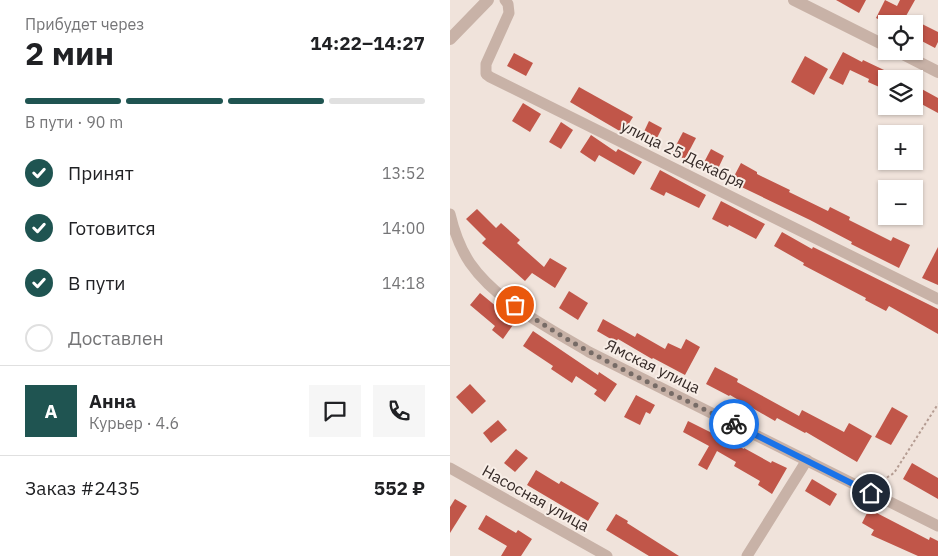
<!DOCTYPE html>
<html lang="ru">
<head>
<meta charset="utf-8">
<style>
	:root { --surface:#fff; --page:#f6f6f6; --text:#202124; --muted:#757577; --line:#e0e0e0; --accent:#1f5451 }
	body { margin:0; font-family:"IBM Plex Sans",sans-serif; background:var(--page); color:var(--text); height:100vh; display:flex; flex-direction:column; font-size:19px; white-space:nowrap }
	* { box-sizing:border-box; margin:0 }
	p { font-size:16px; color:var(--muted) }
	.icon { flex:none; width:28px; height:28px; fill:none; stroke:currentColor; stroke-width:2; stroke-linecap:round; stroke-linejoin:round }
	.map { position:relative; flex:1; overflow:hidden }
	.panel { display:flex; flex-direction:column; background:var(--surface); width:450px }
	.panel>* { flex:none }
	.fabs { position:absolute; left:428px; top:15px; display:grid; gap:10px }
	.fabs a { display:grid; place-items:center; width:45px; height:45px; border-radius:0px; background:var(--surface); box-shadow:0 1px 4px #0004; font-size:25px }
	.pin { position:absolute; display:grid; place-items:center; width:42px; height:42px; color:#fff; margin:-21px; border:2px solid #fff; border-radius:50%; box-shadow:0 1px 5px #0007 }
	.courier { position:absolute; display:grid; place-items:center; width:50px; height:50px; margin:-25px; border:4px solid #1a73e8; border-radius:50%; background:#fff; color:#222; box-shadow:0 1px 6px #0007 }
	.headline em { font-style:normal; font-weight:700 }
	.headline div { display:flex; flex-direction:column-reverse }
	.headline { display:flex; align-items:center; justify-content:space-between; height:85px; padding:0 25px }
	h1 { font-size:32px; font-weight:700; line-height:38px }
	.bar { display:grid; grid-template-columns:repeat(4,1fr); gap:8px 5px; align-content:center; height:60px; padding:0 25px }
	.bar i { height:6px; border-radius:4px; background:var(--line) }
	.bar .active { background:var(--accent) }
	.bar p { grid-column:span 4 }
	.line { display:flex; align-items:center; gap:12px; padding:0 25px; border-top:1px solid var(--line) }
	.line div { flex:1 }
	.round { display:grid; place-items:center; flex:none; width:52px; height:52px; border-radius:0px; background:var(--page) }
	ol { padding:0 25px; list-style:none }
	li { display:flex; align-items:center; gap:15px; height:55px }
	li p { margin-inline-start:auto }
	li .icon { padding:5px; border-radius:50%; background:var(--accent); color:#fff; stroke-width:4 }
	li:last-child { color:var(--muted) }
	li i { width:28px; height:28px; border:2px solid var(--line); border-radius:50% }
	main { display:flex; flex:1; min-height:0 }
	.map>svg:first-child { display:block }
</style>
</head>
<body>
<main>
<section class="panel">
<div class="headline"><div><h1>2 мин</h1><p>Прибудет через</p></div><em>14:22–14:27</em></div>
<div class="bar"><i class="active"></i><i class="active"></i><i class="active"></i><i></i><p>В пути · 90 m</p></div>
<ol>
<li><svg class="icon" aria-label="check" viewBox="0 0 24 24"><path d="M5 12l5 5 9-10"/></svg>Принят<p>13:52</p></li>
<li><svg class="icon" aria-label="check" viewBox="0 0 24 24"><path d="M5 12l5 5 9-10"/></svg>Готовится<p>14:00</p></li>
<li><svg class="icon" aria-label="check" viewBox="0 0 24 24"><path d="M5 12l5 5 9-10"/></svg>В пути<p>14:18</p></li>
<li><i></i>Доставлен</li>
</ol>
<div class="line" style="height:90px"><b class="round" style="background:var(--accent);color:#fff">А</b><div><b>Анна</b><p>Курьер · 4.6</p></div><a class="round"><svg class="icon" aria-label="chat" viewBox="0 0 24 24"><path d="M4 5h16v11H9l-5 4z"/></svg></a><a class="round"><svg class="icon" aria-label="phone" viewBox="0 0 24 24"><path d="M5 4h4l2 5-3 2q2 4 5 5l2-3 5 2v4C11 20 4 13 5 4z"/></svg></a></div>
<div class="line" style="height:65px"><div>Заказ #2435</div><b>552 ₽</b></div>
</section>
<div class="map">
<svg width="488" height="556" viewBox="0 0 488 556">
	<rect width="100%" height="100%" fill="#f0e3db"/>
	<!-- building -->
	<g fill="#c15649">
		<path d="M386 0H416L409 13Z"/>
		<path d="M435 0 447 6 450 0H465L456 16 488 32V42L485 48 464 37V24H438L426 18Z"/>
		<path d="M393 52 412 62 413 60 453 79H436V90L418 82 419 79 400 70 393 85 379 78Z"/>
		<path d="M64 53 83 63 76 76 57 66Z"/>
		<path d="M355 56 378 69 364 95 341 82Z"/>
		<path d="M129 87 183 117 173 133 120 102Z"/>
		<path d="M468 87 488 98V113L464 100V95Z"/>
		<path d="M73 103 91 114 80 132 62 121Z"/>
		<path d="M199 121 212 128 204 144 191 138Z"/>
		<path d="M111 122 123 130 111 149 99 142Z"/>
		<path d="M233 132 246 138 235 159 222 153Z"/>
		<path d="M141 135 166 152 168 149 192 162 184 175 149 155 145 162 130 152Z"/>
		<path d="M261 149 274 156 265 175 251 168Z"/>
		<path d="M291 163 307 172V174L340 190 339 192 378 211 380 207 400 217 399 220 441 241 443 237 460 245 449 268 401 244 402 242 360 220 281 182Z"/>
		<path d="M210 170 256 195 249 208 216 192 214 196 200 189Z"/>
		<path d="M271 201 315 224 306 239 279 225 278 227 262 219Z"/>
		<path d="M27 209 46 228 51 223 70 240 67 243 94 267 100 258 117 268 105 288 82 273 75 281 32 243 36 239 16 219Z"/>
		<path d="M332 232 362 249 363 247 488 309V334L439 306 436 311 415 300 416 298 353 265 354 263 324 246Z"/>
		<path d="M488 247V285L472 278Z"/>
		<path d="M119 291 138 303 128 320 109 308Z"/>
		<path d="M30 293 65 322 53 339 42 330 45 326 20 305Z"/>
		<path d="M153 319 185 337 187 333 215 349 218 343 231 349 236 339 250 347 235 375 203 358 202 359 168 339 166 342 147 331Z"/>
		<path d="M83 331 148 375 149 372 167 384 155 402 144 394 147 390 126 376 122 383 101 369 103 366 73 346Z"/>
		<path d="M265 367 288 379 287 382 349 416 352 410 394 432 399 423 422 436 407 462 356 432 355 433 327 418 325 421 280 395 279 396 256 384Z"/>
		<path d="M20 384 36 401 22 414 6 397Z"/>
		<path d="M186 395 205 405 200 414 196 412 190 425 174 417Z"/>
		<path d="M442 407 458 416 441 445 425 437Z"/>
		<path d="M48 420 57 430 41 443 33 433Z"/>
		<path d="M238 421 294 449V448L321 463 322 461 337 468 322 494 308 485 310 481 284 466 286 462 267 451 257 470 248 465 259 446 233 432Z"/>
		<path d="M66 449 78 458 65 472 54 463Z"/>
		<path d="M462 463 488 478V499L453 479Z"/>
		<path d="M86 470 109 484 111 481 149 503 138 521 77 485Z"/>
		<path d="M362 479 387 494 380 506 355 491Z"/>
		<path d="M5 499 17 506 0 533V507Z"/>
		<path d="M419 509 479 540 480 537 488 541V556H468L421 535 424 530 412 523Z"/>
		<path d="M166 514 178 521 177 523 229 556H199L156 530Z"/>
		<path d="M36 515 66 533 68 530 82 539 71 556H51L57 546 28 529Z"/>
	</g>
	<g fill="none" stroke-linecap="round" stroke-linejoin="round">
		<!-- path -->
		<path stroke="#b49c92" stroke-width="2" stroke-dasharray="2.5 2.5" stroke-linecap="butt" d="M418 477 433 480 444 473 488 404"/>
		<!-- minor -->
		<g stroke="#c8b2a7" stroke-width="11">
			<path d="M55 0 58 4 59 13 36 64V74L40 77 488 299"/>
			<path d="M0 214C4 231 10 248 20 263 47 302 99 328 139 352L488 526"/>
			<path d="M0 468 157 556"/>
			<path d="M297 556 357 460"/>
		</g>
		<!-- tertiary -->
		<g stroke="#c8b2a7" stroke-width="12">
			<path d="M344 0 436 46"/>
			<path d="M0 39 38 0"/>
			<path d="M447 51 488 72"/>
		</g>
	</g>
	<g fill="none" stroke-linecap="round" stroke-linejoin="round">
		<!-- done -->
		<path stroke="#766b66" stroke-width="5" stroke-dasharray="0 9" d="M65 305C132 354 210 387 284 424"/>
		<!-- route -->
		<path stroke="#1a73e8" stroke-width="6" d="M284 424 421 493"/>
	</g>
	<g text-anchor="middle" stroke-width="4" stroke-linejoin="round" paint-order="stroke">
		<!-- street labels -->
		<g font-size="16" fill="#352a27" stroke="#f8eee7">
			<text transform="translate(233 154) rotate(26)" y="6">улица 25 Декабря</text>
			<text transform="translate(203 366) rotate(26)" y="6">Ямская улица</text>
			<text transform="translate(86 498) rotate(29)" y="6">Насосная улица</text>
		</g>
	</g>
</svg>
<div class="fabs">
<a><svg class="icon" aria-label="locate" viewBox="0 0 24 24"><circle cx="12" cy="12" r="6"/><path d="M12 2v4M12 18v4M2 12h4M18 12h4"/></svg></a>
<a><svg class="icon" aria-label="layers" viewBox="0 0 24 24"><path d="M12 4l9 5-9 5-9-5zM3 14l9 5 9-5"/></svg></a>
<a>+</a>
<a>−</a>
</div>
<div class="pin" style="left:65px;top:305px;background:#ea580c"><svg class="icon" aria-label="bag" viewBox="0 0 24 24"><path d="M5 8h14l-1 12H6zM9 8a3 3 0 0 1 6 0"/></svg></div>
<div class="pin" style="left:421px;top:493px;background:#1f2937"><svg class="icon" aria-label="home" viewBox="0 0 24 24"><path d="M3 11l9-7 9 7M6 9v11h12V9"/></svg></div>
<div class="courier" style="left:284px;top:424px"><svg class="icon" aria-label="bike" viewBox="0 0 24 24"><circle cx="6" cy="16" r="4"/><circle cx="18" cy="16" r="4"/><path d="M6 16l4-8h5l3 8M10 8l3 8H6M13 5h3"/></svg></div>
</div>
</main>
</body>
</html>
